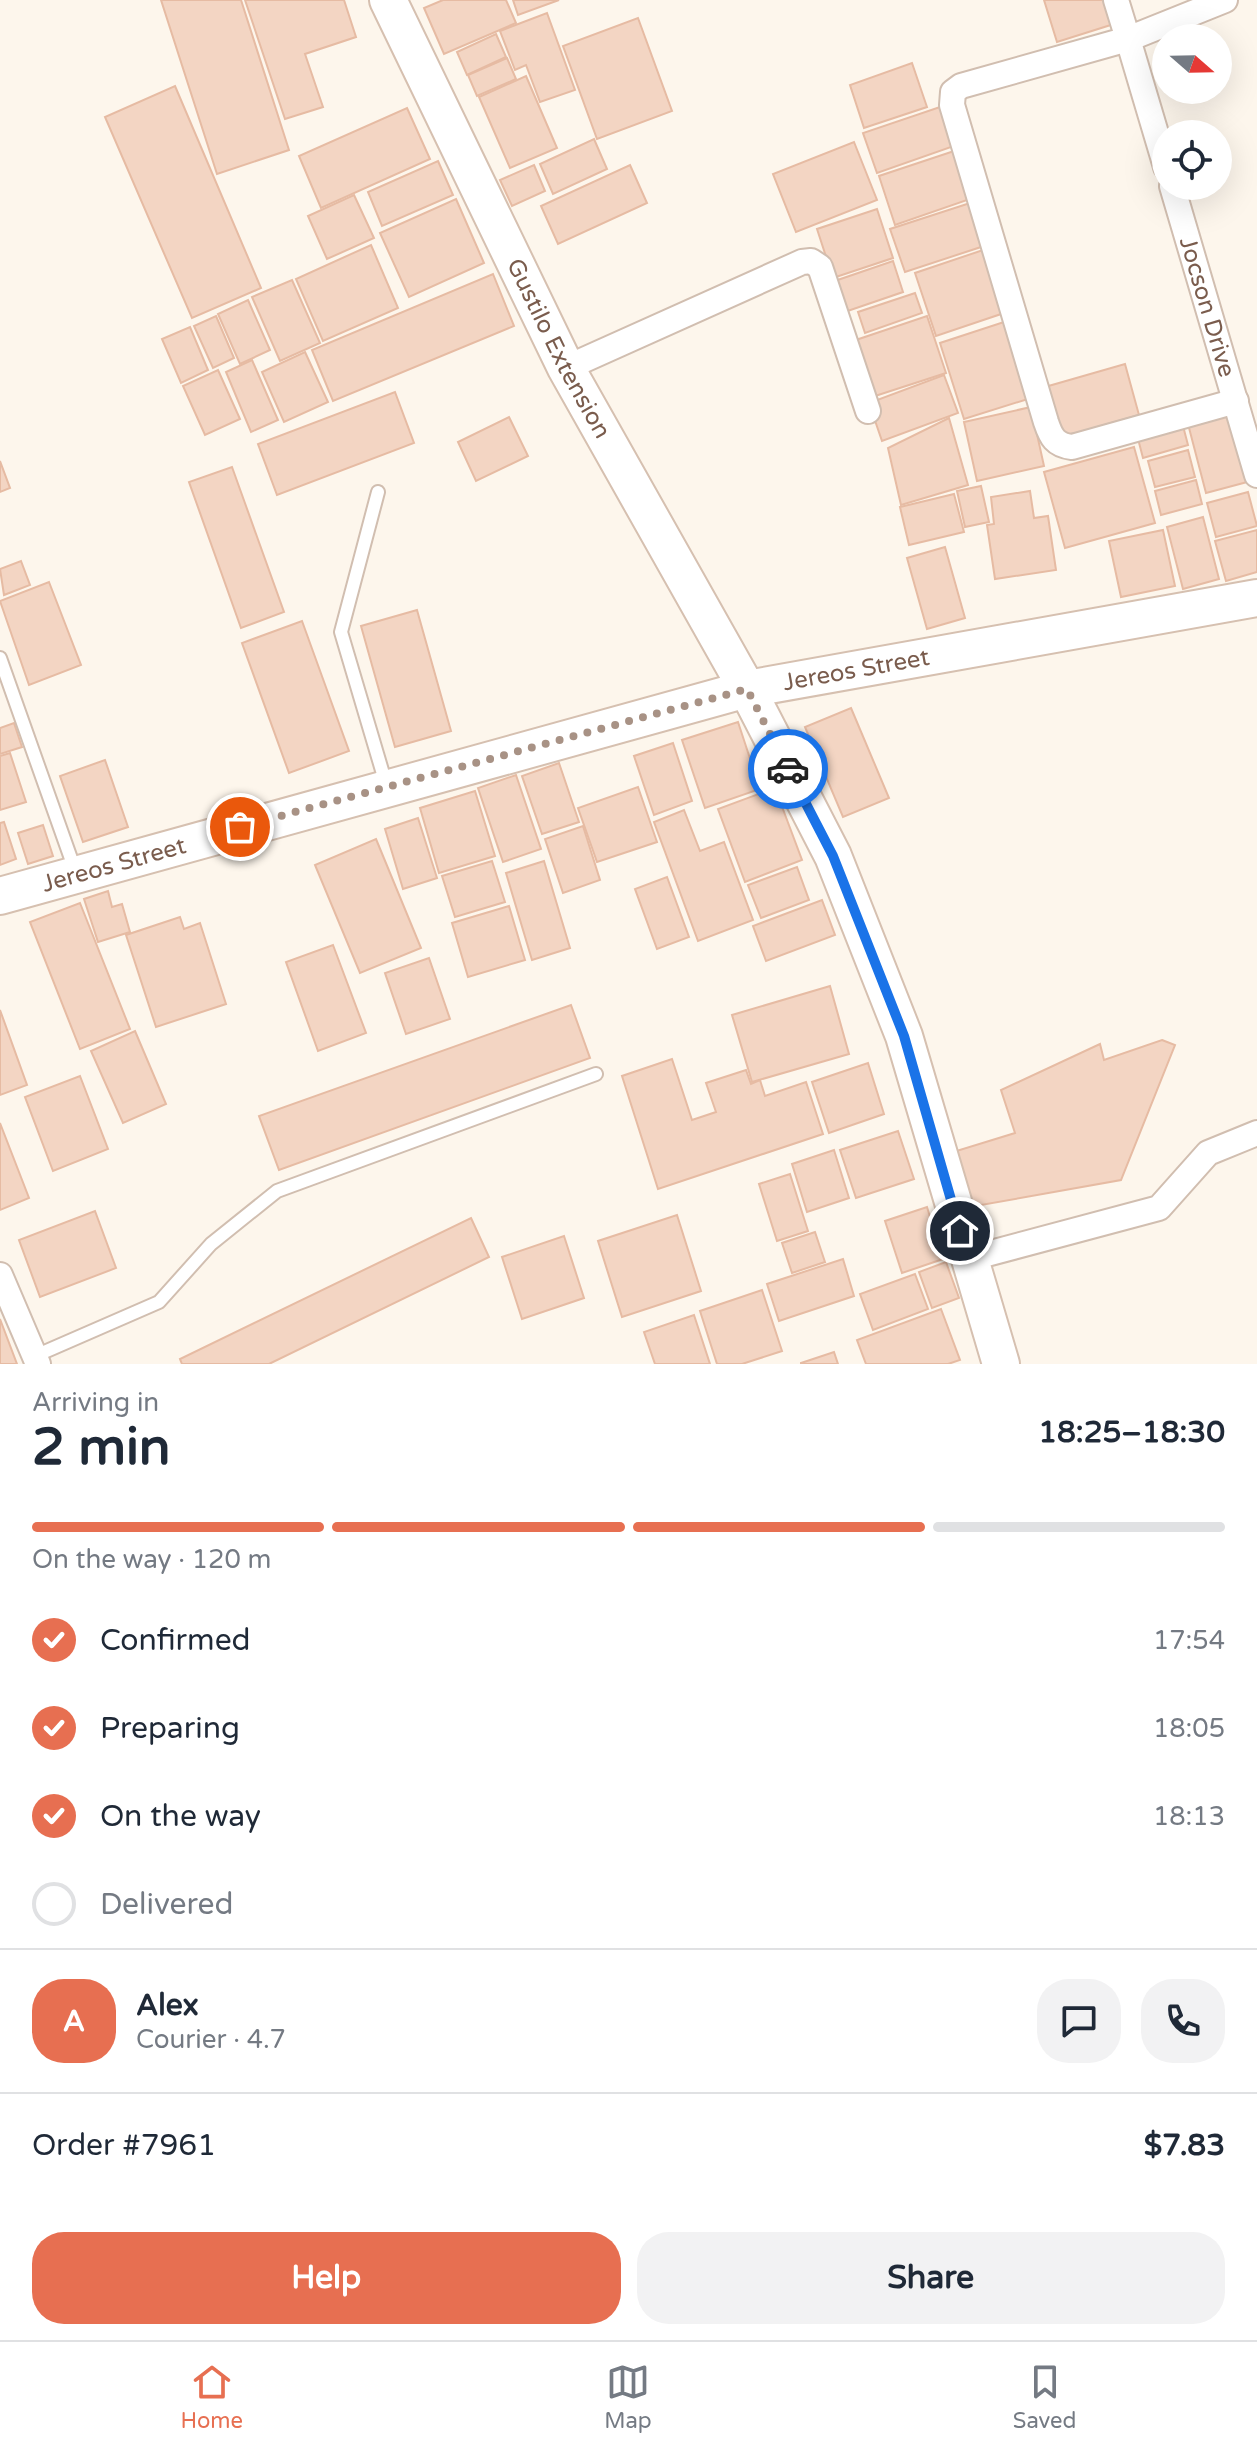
<!DOCTYPE html>
<html lang="en">
<head>
<meta charset="utf-8">
<style>
	:root { --surface:#fff; --page:#f2f2f3; --text:#1f2937; --muted:#747a83; --line:#e0e1e3; --accent:#e76f51 }
	body { margin:0; font-family:"Varela Round",sans-serif; background:var(--page); color:var(--text); height:100vh; display:flex; flex-direction:column; font-size:30px; white-space:nowrap }
	* { box-sizing:border-box; margin:0 }
	p { font-size:26px; color:var(--muted) }
	.icon { flex:none; width:44px; height:44px; fill:none; stroke:currentColor; stroke-width:2; stroke-linecap:round; stroke-linejoin:round }
	.map { position:relative; height:1364px; overflow:hidden }
	.details { display:flex; flex-direction:column; background:var(--surface); flex:1 }
	.details>* { flex:none }
	.needle { width:52px; rotate:110deg }
	.fabs { position:absolute; left:1152px; top:24px; display:grid; gap:16px }
	.fabs a { display:grid; place-items:center; width:80px; height:80px; border-radius:50%; background:var(--surface); box-shadow:0 8px 32px #0002; font-size:40px }
	.pin { position:absolute; display:grid; place-items:center; width:68px; height:68px; color:#fff; margin:-34px; border:4px solid #fff; border-radius:50%; box-shadow:0 2px 8px #0007 }
	.courier { position:absolute; display:grid; place-items:center; width:80px; height:80px; margin:-40px; border:6px solid #1a73e8; border-radius:50%; background:#fff; color:#222; box-shadow:0 2px 10px #0007 }
	.head em { font-style:normal; font-weight:800 }
	.head div { display:flex; flex-direction:column-reverse }
	.head { display:flex; align-items:center; justify-content:space-between; height:136px; padding:0 32px }
	h1 { font-size:52px; font-weight:800; line-height:60px }
	.bar { display:grid; grid-template-columns:repeat(4,1fr); gap:12px 8px; align-content:center; height:96px; padding:0 32px }
	.bar i { height:10px; border-radius:6px; background:var(--line) }
	.bar .selected { background:var(--accent) }
	.bar p { grid-column:span 4 }
	.line { display:flex; align-items:center; gap:20px; padding:0 32px; border-top:2px solid var(--line) }
	.line div { flex:1 }
	.round { display:grid; place-items:center; flex:none; width:84px; height:84px; border-radius:32px; background:var(--page) }
	ol { padding:0 32px; list-style:none }
	li { display:flex; align-items:center; gap:24px; height:88px }
	li p { margin-inline-start:auto }
	li .icon { padding:8px; border-radius:50%; background:var(--accent); color:#fff; stroke-width:4 }
	li:last-child { color:var(--muted) }
	li i { width:44px; height:44px; border:4px solid var(--line); border-radius:50% }
	.cta { display:flex; gap:16px; margin-top:auto; padding:16px 32px }
	.cta a { flex:1; height:92px; border-radius:32px; background:var(--accent); color:#fff; font-size:32px; font-weight:800; line-height:92px; text-align:center }
	.cta a+a { background:var(--page); color:var(--text) }
	.dock { display:flex; justify-content:space-around; align-items:center; height:112px; border-top:2px solid var(--line); background:var(--surface); font-size:22px; color:var(--muted) }
	.dock a { display:grid; justify-items:center; gap:4px }
	.dock .selected { color:var(--accent) }
	.map>svg:first-child { display:block }
</style>
</head>
<body>
<div class="map">
<svg width="1257" height="1364" viewBox="0 0 1257 1364">
	<rect width="100%" height="100%" fill="#fdf6ec"/>
	<!-- building -->
	<g fill="#f3d5c3" stroke="#e6bba3" stroke-width="2">
		<path d="M161 0H241L289 150 217 174Z"/>
		<path d="M245 0H344L356 37 305 54 323 107 285 119Z"/>
		<path d="M443 0H506L516 23 444 54 424 8Z"/>
		<path d="M513 0H559L518 15Z"/>
		<path d="M1044 0H1110L1117 23 1057 42Z"/>
		<path d="M547 13 575 90 540 102 526 65 515 70 500 31Z"/>
		<path d="M638 18 672 111 597 139 563 46Z"/>
		<path d="M496 34 506 57 467 75 457 52Z"/>
		<path d="M507 58 516 79 477 96 468 75Z"/>
		<path d="M912 63 927 107 864 128 850 85Z"/>
		<path d="M526 76 557 148 510 168 479 97Z"/>
		<path d="M175 86 261 288 192 318 105 117Z"/>
		<path d="M940 107 954 146 877 173 863 133Z"/>
		<path d="M407 108 430 159 321 208 299 156Z"/>
		<path d="M594 139 607 169 553 194 540 164Z"/>
		<path d="M854 142 877 200 796 232 773 174Z"/>
		<path d="M957 150 973 198 895 225 879 176Z"/>
		<path d="M438 161 453 195 382 226 368 192Z"/>
		<path d="M534 165 545 191 512 206 500 180Z"/>
		<path d="M630 165 647 203 558 244 541 206Z"/>
		<path d="M354 195 374 238 327 259 308 216Z"/>
		<path d="M456 199 484 263 409 297 380 233Z"/>
		<path d="M970 203 984 246 905 272 890 229Z"/>
		<path d="M877 209 893 258 833 278 817 229Z"/>
		<path d="M371 245 398 308 323 341 296 279Z"/>
		<path d="M986 249 1007 312 936 336 915 273Z"/>
		<path d="M893 261 903 292 836 315 826 284Z"/>
		<path d="M493 274 514 326 333 401 312 350Z"/>
		<path d="M292 280 320 343 280 361 252 297Z"/>
		<path d="M915 293 922 313 865 333 858 312Z"/>
		<path d="M248 300 270 350 240 364 218 314Z"/>
		<path d="M216 316 234 358 213 368 194 326Z"/>
		<path d="M927 316 946 373 869 398 850 342Z"/>
		<path d="M1007 321 1031 398 964 419 940 343Z"/>
		<path d="M190 327 208 370 181 383 162 339Z"/>
		<path d="M305 352 328 402 284 422 262 372Z"/>
		<path d="M252 360 278 420 251 432 226 372Z"/>
		<path d="M1125 364 1139 415 1059 438 1045 387Z"/>
		<path d="M218 370 240 419 205 435 183 386Z"/>
		<path d="M944 375 958 413 882 441 869 403Z"/>
		<path d="M395 392 414 443 277 495 258 444Z"/>
		<path d="M1031 407 1044 466 977 481 964 422Z"/>
		<path d="M1233 412 1251 481 1206 493 1188 424Z"/>
		<path d="M509 417 528 456 476 481 458 442Z"/>
		<path d="M949 418 968 485 901 505 888 448Z"/>
		<path d="M1182 422 1188 445 1143 458 1137 435Z"/>
		<path d="M1134 447 1155 523 1065 548 1044 472Z"/>
		<path d="M1188 450 1195 477 1155 487 1148 461Z"/>
		<path d="M0 461 10 488 0 492Z"/>
		<path d="M232 467 284 612 241 628 189 482Z"/>
		<path d="M1196 480 1202 504 1161 515 1155 491Z"/>
		<path d="M981 486 989 522 965 527 957 491Z"/>
		<path d="M1030 491 1034 518 1048 516 1056 570 995 579 987 525 994 524 991 497Z"/>
		<path d="M1248 492 1257 526 1216 537 1207 503Z"/>
		<path d="M954 494 964 532 909 545 900 507Z"/>
		<path d="M1203 517 1219 579 1183 589 1167 527Z"/>
		<path d="M1163 530 1175 586 1121 597 1109 541Z"/>
		<path d="M1257 530V572L1226 581 1215 541Z"/>
		<path d="M945 547 965 618 927 629 907 558Z"/>
		<path d="M21 561 30 585 4 595 0 569Z"/>
		<path d="M49 582 81 665 29 685 0 601Z"/>
		<path d="M417 610 451 731 395 747 361 626Z"/>
		<path d="M302 621 349 751 289 773 242 643Z"/>
		<path d="M851 708 889 798 843 817 805 727Z"/>
		<path d="M738 722 760 789 705 808 682 740Z"/>
		<path d="M14 723 22 747 0 754V728Z"/>
		<path d="M673 743 692 801 654 815 634 756Z"/>
		<path d="M10 753 26 802 0 810V756Z"/>
		<path d="M105 760 128 827 83 842 60 776Z"/>
		<path d="M559 763 579 822 542 834 522 776Z"/>
		<path d="M516 775 541 849 503 862 478 788Z"/>
		<path d="M638 787 657 842 597 862 578 808Z"/>
		<path d="M775 788 802 860 745 882 718 809Z"/>
		<path d="M475 791 495 856 439 873 420 808Z"/>
		<path d="M684 810 700 851 724 842 753 920 698 941 654 822Z"/>
		<path d="M418 818 437 878 403 889 385 829Z"/>
		<path d="M4 822 16 859 0 865V823Z"/>
		<path d="M43 825 53 856 28 864 18 833Z"/>
		<path d="M583 826 600 880 563 893 545 839Z"/>
		<path d="M376 839 421 948 360 973 315 865Z"/>
		<path d="M492 861 505 902 455 917 442 876Z"/>
		<path d="M544 861 570 948 532 960 506 873Z"/>
		<path d="M797 867 809 900 761 918 748 885Z"/>
		<path d="M667 877 689 937 657 949 635 889Z"/>
		<path d="M108 891 112 907 122 904 130 932 98 942 84 899Z"/>
		<path d="M822 900 835 935 766 961 753 926Z"/>
		<path d="M80 903 130 1029 80 1049 30 922Z"/>
		<path d="M509 906 525 960 468 977 452 923Z"/>
		<path d="M180 917 184 929 200 923 226 1004 156 1027 126 935Z"/>
		<path d="M333 945 366 1033 318 1051 286 962Z"/>
		<path d="M429 958 450 1019 406 1034 385 973Z"/>
		<path d="M830 986 849 1054 752 1082 732 1015Z"/>
		<path d="M571 1005 590 1058 279 1170 259 1116Z"/>
		<path d="M0 1010 27 1085 0 1095Z"/>
		<path d="M135 1031 166 1104 123 1123 91 1051Z"/>
		<path d="M1162 1040 1175 1045 1121 1180 970 1207 940 1156 1015 1133 1001 1090 1100 1044 1104 1060Z"/>
		<path d="M672 1059 692 1120 716 1112 706 1083 746 1070 751 1084 760 1080 765 1096 806 1082 823 1134 658 1189 622 1076Z"/>
		<path d="M868 1063 884 1114 829 1133 812 1082Z"/>
		<path d="M80 1076 108 1149 53 1171 25 1097Z"/>
		<path d="M0 1123 29 1198 0 1210Z"/>
		<path d="M898 1131 914 1179 856 1198 840 1150Z"/>
		<path d="M834 1150 849 1198 807 1212 792 1164Z"/>
		<path d="M790 1174 808 1231 777 1241 759 1184Z"/>
		<path d="M927 1207 943 1259 902 1273 885 1221Z"/>
		<path d="M95 1211 116 1268 40 1297 19 1240Z"/>
		<path d="M677 1215 701 1291 622 1317 598 1241Z"/>
		<path d="M471 1218 489 1257 269 1364H182L180 1359Z"/>
		<path d="M815 1232 825 1262 792 1273 782 1243Z"/>
		<path d="M564 1236 584 1298 522 1319 502 1257Z"/>
		<path d="M843 1259 854 1296 779 1321 767 1284Z"/>
		<path d="M946 1262 959 1298 932 1308 919 1272Z"/>
		<path d="M915 1274 928 1309 873 1330 860 1294Z"/>
		<path d="M762 1290 782 1351 742 1364H717L700 1311Z"/>
		<path d="M941 1309 960 1360 948 1364H866L857 1340Z"/>
		<path d="M694 1315 710 1364H655L644 1332Z"/>
		<path d="M0 1319 17 1364H0Z"/>
		<path d="M834 1352 838 1364H801V1363Z"/>
	</g>
	<g fill="none" stroke-linecap="round" stroke-linejoin="round">
		<!-- lane casing -->
		<g stroke="#d1beb0" stroke-width="16">
			<g id="lane">
				<path d="M378 492 341 632 386 784"/>
				<path d="M0 658 75 870"/>
				<path d="M35 1356 159 1302 211 1244 277 1191 596 1074"/>
			</g>
		</g>
		<!-- street casing -->
		<g stroke="#d1beb0" stroke-width="28">
			<g id="street">
				<path d="M1116 0 1128 39 961 86 953 92 952 105 1046 422C1051 437 1055 445 1072 447L1236 401"/>
				<path d="M1166 167 1128 39 1225 0"/>
				<path id="s1" d="M1172 186 1257 475"/>
				<path d="M566 368 802 262 811 261 820 267 868 411"/>
				<path d="M968 1259 1159 1208 1208 1153 1257 1133"/>
				<path d="M0 1275 38 1364"/>
			</g>
		</g>
		<!-- secondary casing -->
		<g stroke="#d6c0b0" stroke-width="40">
			<g id="secondary">
				<path id="s2" d="M388 0 566 368 747 689 833 856 904 1036 1001 1364"/>
				<path id="s3" d="M0 896 747 689 1257 598"/>
			</g>
		</g>
		<!-- lane -->
		<use href="#lane" stroke="#fff" stroke-width="12"/>
		<!-- street -->
		<use href="#street" stroke="#fff" stroke-width="24"/>
		<!-- secondary -->
		<use href="#secondary" stroke="#fff" stroke-width="36"/>
	</g>
	<g fill="none" stroke-linecap="round" stroke-linejoin="round">
		<!-- done -->
		<path stroke="#a89285" stroke-width="8" stroke-dasharray="0 14.4" d="M240 827 747 689 788 769"/>
		<!-- route -->
		<path stroke="#1a73e8" stroke-width="10" d="M788 769 833 856 904 1036 960 1231"/>
	</g>
	<g text-anchor="middle" stroke-width="7" stroke-linejoin="round" paint-order="stroke">
		<!-- street labels -->
		<g font-size="24" fill="#7a5c4d" stroke="#fffaf3">
			<text dy="8" stroke="none"><textPath href="#s1" startOffset="126">Jocson Drive</textPath></text>
			<text dy="8" stroke="none"><textPath href="#s2" startOffset="388">Gustilo Extension</textPath></text>
			<text dy="8" stroke="none"><textPath href="#s3" startOffset="886">Jereos Street</textPath></text>
			<text dy="8" stroke="none"><textPath href="#s3" startOffset="118">Jereos Street</textPath></text>
		</g>
	</g>
</svg>
<div class="fabs">
<a><svg class="needle" viewBox="-14 -14 28 28"><path d="M0-13l5 13h-10z" fill="#e53935"/><path d="M0 13l5-13h-10z" fill="#747a83"/></svg></a>
<a><svg class="icon" aria-label="locate" viewBox="0 0 24 24"><circle cx="12" cy="12" r="6"/><path d="M12 2v4M12 18v4M2 12h4M18 12h4"/></svg></a>
</div>
<div class="pin" style="left:240px;top:827px;background:#ea580c"><svg class="icon" aria-label="bag" viewBox="0 0 24 24"><path d="M5 8h14l-1 12H6zM9 8a3 3 0 0 1 6 0"/></svg></div>
<div class="pin" style="left:960px;top:1231px;background:#1f2937"><svg class="icon" aria-label="home" viewBox="0 0 24 24"><path d="M3 11l9-7 9 7M6 9v11h12V9"/></svg></div>
<div class="courier" style="left:788px;top:769px"><svg class="icon" aria-label="car" viewBox="0 0 24 24"><path d="M5 17H2v-5l4-1 3-4h7l3 4 3 1v5h-3M9 17h6M6 11h13"/><circle cx="7" cy="17" r="2"/><circle cx="17" cy="17" r="2"/></svg></div>
</div>
<section class="details">
<div class="head"><div><h1>2 min</h1><p>Arriving in</p></div><em>18:25–18:30</em></div>
<div class="bar"><i class="selected"></i><i class="selected"></i><i class="selected"></i><i></i><p>On the way · 120 m</p></div>
<ol>
<li><svg class="icon" aria-label="check" viewBox="0 0 24 24"><path d="M5 12l5 5 9-10"/></svg>Confirmed<p>17:54</p></li>
<li><svg class="icon" aria-label="check" viewBox="0 0 24 24"><path d="M5 12l5 5 9-10"/></svg>Preparing<p>18:05</p></li>
<li><svg class="icon" aria-label="check" viewBox="0 0 24 24"><path d="M5 12l5 5 9-10"/></svg>On the way<p>18:13</p></li>
<li><i></i>Delivered</li>
</ol>
<div class="line" style="height:144px"><b class="round" style="background:var(--accent);color:#fff">A</b><div><b>Alex</b><p>Courier · 4.7</p></div><a class="round"><svg class="icon" aria-label="chat" viewBox="0 0 24 24"><path d="M4 5h16v11H9l-5 4z"/></svg></a><a class="round"><svg class="icon" aria-label="phone" viewBox="0 0 24 24"><path d="M5 4h4l2 5-3 2q2 4 5 5l2-3 5 2v4C11 20 4 13 5 4z"/></svg></a></div>
<div class="line" style="height:104px"><div>Order #7961</div><b>$7.83</b></div>
<div class="cta"><a>Help</a><a>Share</a></div>
</section>
<nav class="dock">
<a class="selected"><svg class="icon" aria-label="home" viewBox="0 0 24 24"><path d="M3 11l9-7 9 7M6 9v11h12V9"/></svg>Home</a>
<a><svg class="icon" aria-label="map" viewBox="0 0 24 24"><path d="M3 6l6-2 6 2 6-2v14l-6 2-6-2-6 2zM9 4v14M15 6v14"/></svg>Map</a>
<a><svg class="icon" aria-label="saved" viewBox="0 0 24 24"><path d="M7 4h10v16l-5-4-5 4z"/></svg>Saved</a>
</nav>
</body>
</html>
